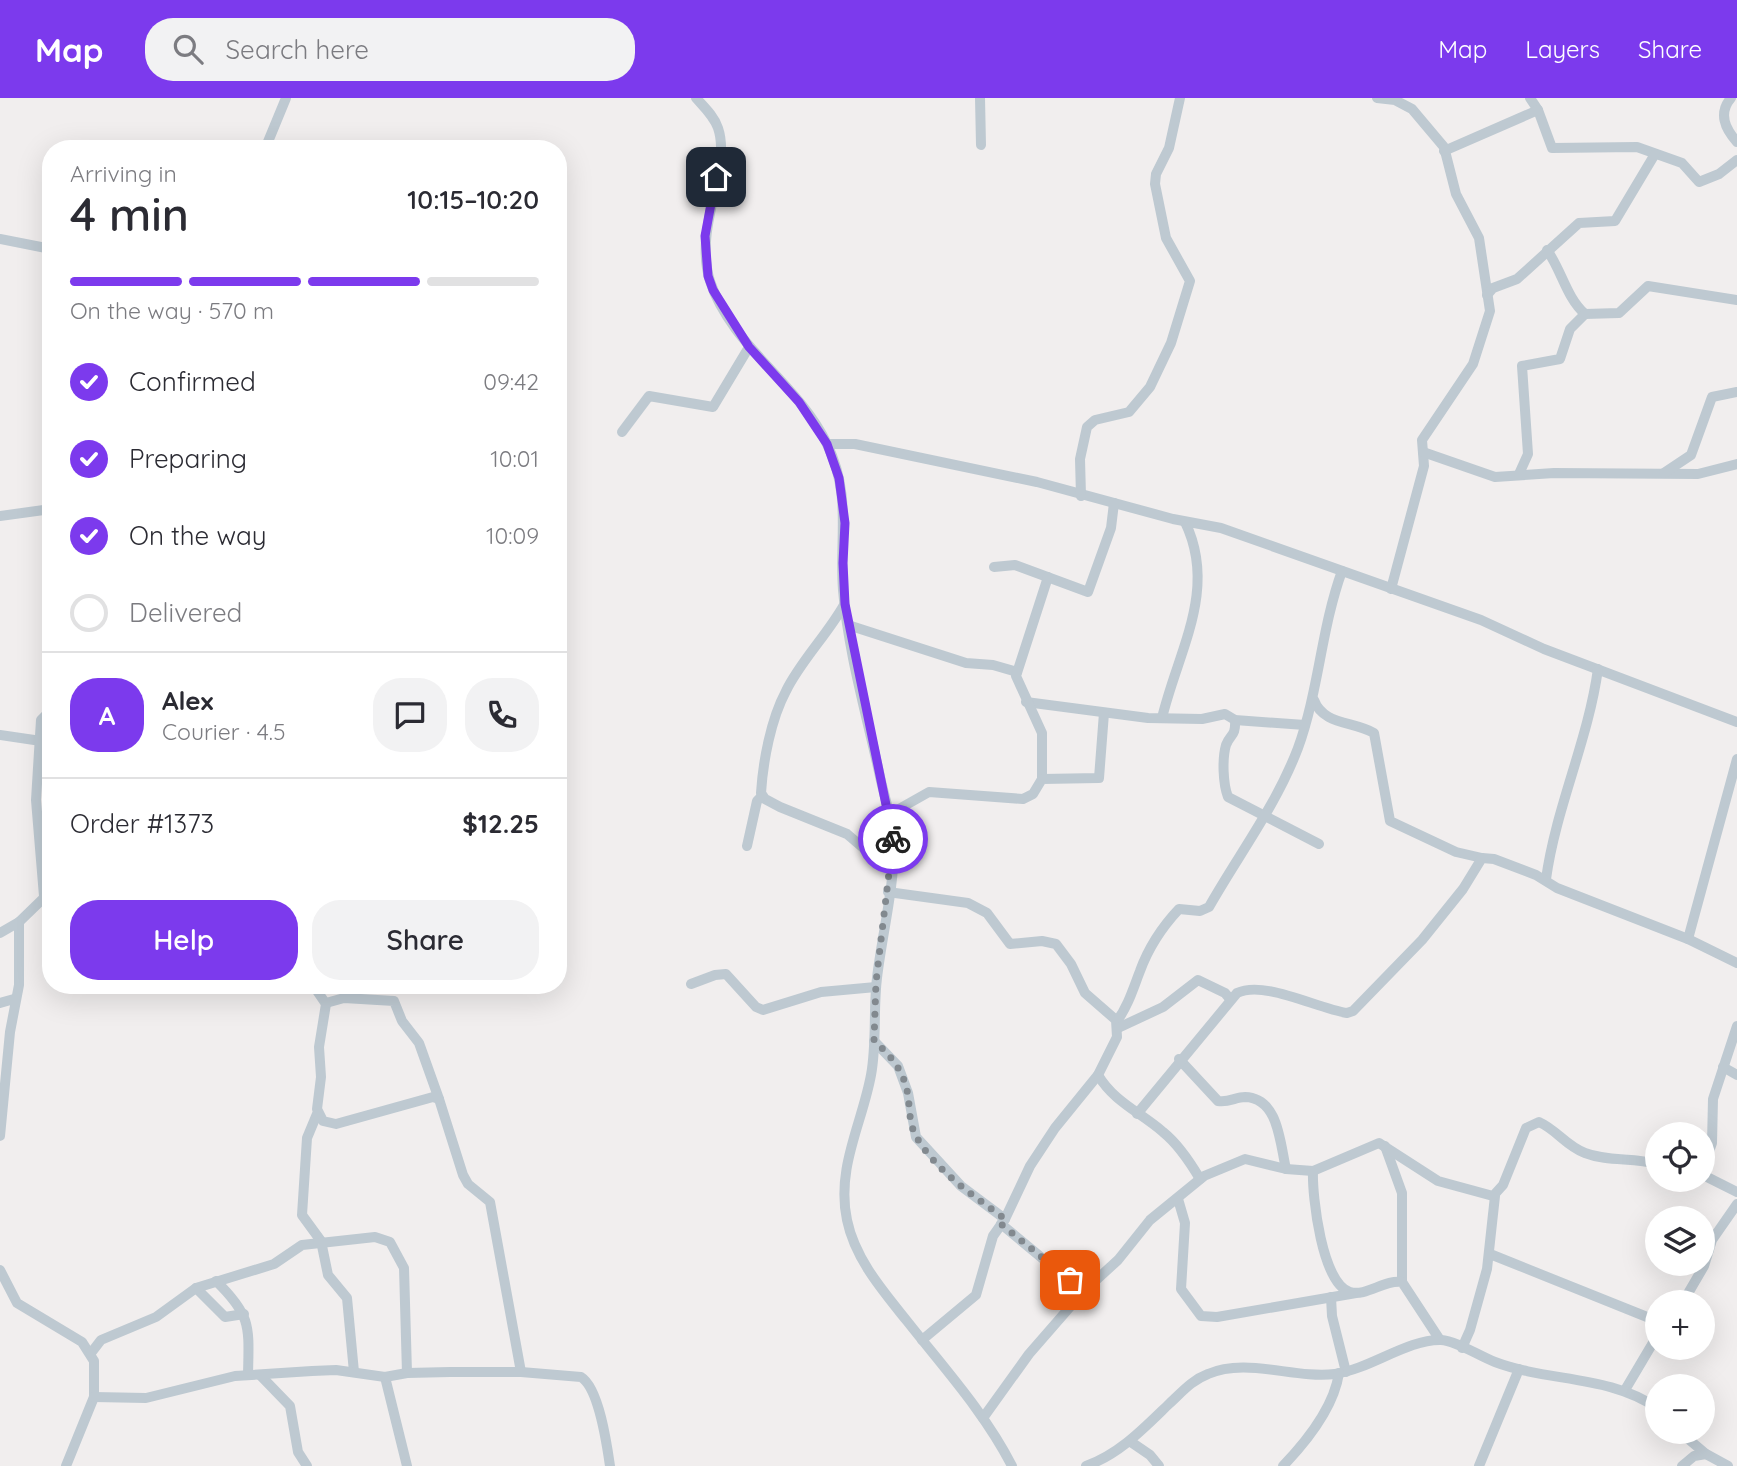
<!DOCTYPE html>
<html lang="en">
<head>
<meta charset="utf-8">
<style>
	:root { --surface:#fff; --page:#f2f2f3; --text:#2b2b33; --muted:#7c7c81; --line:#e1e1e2; --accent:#7c3aed }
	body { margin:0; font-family:Quicksand,sans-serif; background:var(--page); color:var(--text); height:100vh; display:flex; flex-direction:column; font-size:26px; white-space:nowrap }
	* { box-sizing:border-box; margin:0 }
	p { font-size:23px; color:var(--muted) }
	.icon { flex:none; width:38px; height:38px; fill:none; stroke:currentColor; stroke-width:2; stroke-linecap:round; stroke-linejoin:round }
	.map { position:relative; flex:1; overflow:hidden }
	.panel { position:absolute; left:42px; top:42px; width:525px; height:854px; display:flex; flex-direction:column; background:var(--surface); border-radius:28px; box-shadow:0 7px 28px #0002 }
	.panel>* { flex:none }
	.controls { position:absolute; left:1645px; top:1024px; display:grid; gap:14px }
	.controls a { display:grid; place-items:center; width:70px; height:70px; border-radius:50%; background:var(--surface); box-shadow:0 7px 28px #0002; font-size:35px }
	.pin { position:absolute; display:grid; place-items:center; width:60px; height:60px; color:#fff; margin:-30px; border-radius:14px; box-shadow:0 4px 10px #0006 }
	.courier { position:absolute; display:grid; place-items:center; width:70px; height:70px; margin:-35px; border:5px solid #7c3aed; border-radius:50%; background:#fff; color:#222; box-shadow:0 2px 9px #0007 }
	.headline em { font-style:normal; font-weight:600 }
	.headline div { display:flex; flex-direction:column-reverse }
	.headline { display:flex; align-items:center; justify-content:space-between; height:119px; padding:0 28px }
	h1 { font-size:46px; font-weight:600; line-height:52px }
	.bar { display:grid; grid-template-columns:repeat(4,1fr); gap:10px 7px; align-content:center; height:84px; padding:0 28px }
	.bar i { height:9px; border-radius:5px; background:var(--line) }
	.bar .on { background:var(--accent) }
	.bar p { grid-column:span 4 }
	.line { display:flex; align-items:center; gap:18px; padding:0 28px; border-top:2px solid var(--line) }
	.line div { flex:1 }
	.round { display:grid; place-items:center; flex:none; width:74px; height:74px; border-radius:28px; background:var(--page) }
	ol { padding:0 28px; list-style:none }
	li { display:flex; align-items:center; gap:21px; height:77px }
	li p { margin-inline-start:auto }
	li .icon { padding:7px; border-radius:50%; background:var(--accent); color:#fff; stroke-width:4 }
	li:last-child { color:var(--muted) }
	li i { width:38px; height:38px; border:4px solid var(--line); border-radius:50% }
	.action { display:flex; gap:14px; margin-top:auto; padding:14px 28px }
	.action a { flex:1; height:80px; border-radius:28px; background:var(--accent); color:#fff; font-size:28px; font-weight:600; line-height:80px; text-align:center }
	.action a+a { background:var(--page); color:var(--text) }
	header { display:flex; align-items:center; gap:42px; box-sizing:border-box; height:98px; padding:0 35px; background:var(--accent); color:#fff }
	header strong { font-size:33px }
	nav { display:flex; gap:38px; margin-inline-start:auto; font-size:24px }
	.search { width:490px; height:63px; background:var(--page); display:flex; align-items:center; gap:18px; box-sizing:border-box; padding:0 24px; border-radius:28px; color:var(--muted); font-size:26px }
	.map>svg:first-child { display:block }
</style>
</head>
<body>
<header>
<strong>Map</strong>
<div class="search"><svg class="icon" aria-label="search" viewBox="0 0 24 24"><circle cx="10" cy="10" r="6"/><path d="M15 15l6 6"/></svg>Search here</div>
<nav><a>Map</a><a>Layers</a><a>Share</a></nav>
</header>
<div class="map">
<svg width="1737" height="1368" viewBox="0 0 1737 1368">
	<rect width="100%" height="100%" fill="#f1eeee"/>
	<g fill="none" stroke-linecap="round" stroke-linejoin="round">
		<!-- street -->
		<g stroke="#bec9d1" stroke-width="10">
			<path d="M696 0C704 9 714 18 718 30 732 71 693 129 710 183 731 248 798 285 827 346 852 398 839 438 843 492 848 553 866 615 879 674 884 699 893 722 894 747 894 791 882 837 877 880 873 912 877 945 871 977 862 1026 836 1070 847 1122 855 1161 883 1193 907 1223 944 1270 985 1315 1012 1368"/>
			<path d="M980 0 981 47"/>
			<path d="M1377 0 1395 2 1412 11 1444 49 1456 96 1479 140 1490 213 1473 266 1422 342 1424 368 1391 491"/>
			<path d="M1530 0 1538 12 1552 50 1637 49 1682 65 1699 84 1719 76 1737 62"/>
			<path d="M1731 0C1718 15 1725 31 1737 44"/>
			<path d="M265 51 286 0"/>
			<path d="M1444 53 1538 12"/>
			<path d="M0 141 51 151"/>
			<path d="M1547 152C1562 173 1566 199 1585 216L1619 215 1648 188 1737 202"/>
			<path d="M1487 197 1493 190 1517 181 1579 125 1615 123 1655 56"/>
			<path d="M622 334 649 298 713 309 749 249"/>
			<path d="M827 346H855L1037 384 1173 421 1221 430 1481 522 1544 551 1737 624"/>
			<path d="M1423 354 1495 379 1554 375 1698 376 1737 366"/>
			<path d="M1664 375 1691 357 1712 299 1737 294"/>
			<path d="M1519 376 1528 356 1522 268 1560 261 1570 231 1585 216"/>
			<path d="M1081 398 1080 361 1087 329 1095 322 1129 314 1150 289 1171 245 1190 183 1166 140 1155 86 1156 76 1169 50 1180 0"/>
			<path d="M0 418 51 411"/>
			<path d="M994 469 1015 467 1088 494 1111 430 1114 405"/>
			<path d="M844 507C827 537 800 564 786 593 771 621 763 663 761 695L765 701 780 709 847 736 868 754 892 768"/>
			<path d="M848 527 966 565 993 567 1017 574"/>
			<path d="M1314 602C1323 627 1353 623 1374 635L1390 723 1456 754 1482 760"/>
			<path d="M1026 604 1148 620 1202 621 1225 616 1235 622 1305 627"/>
			<path d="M1162 620C1178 553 1218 492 1185 424"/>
			<path d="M1235 622C1236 639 1230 636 1226 647 1222 661 1223 686 1228 699L1319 746"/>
			<path d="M0 637 41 643"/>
			<path d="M1042 681V635L1016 578 1048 479"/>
			<path d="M890 716 929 694 1023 701 1033 696 1042 681 1099 680 1104 615"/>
			<path d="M747 748 757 703 762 698"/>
			<path d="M1546 781C1556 709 1588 643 1598 571"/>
			<path d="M888 794 968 805 987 815 1010 846 1042 843 1056 846 1071 866 1085 895 1116 922 1117 939 1098 977 1055 1030 1030 1068 1005 1121 993 1138 976 1197 922 1242"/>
			<path d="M44 798 36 702 41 622 49 614 51 591"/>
			<path d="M0 835 19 824 51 793"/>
			<path d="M1688 841 1737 661"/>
			<path d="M691 886 715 877 726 876 756 909 763 912 821 894 876 889"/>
			<path d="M313 887 326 906 319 949 321 979 317 1011 323 1023 336 1026 433 999 439 1001 463 1077 468 1086 490 1104 521 1274"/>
			<path d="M0 905 14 901"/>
			<path d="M326 905 344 900 394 903 402 923 419 945 439 1001"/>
			<path d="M1117 923C1128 908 1133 891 1140 873 1148 851 1163 828 1179 811L1200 813 1209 809C1239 756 1276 708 1298 650 1319 592 1321 531 1342 473"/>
			<path d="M1118 930 1163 909 1198 882 1225 895 1230 901"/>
			<path d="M874 943 898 968 908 995 916 1039 961 1088 1005 1121"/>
			<path d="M1179 961 1218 1003C1228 1005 1236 999 1245 999 1279 1000 1280 1046 1286 1071"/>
			<path d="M1723 969 1737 977"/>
			<path d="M1098 977C1114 1004 1140 1014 1163 1034 1178 1046 1190 1064 1200 1081"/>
			<path d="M317 1016 307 1040 302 1117 321 1143 328 1177 347 1200 354 1274"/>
			<path d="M1137 1016 1237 895C1264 882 1316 910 1347 915L1353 913 1422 842 1463 791 1482 760 1494 761 1536 777 1557 790 1688 841 1737 865"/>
			<path d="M0 1038 10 934 19 887V824"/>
			<path d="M1385 1048 1402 1095V1184"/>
			<path d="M1703 1070 1712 1045 1713 1001 1737 928"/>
			<path d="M1313 1073C1312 1098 1322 1186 1350 1194 1366 1199 1385 1181 1402 1184L1440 1242"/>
			<path d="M1703 1077 1737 1094"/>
			<path d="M1178 1101 1185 1125 1181 1191 1201 1218 1217 1219 1356 1195"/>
			<path d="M1001 1126 1083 1194"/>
			<path d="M1490 1156 1657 1223"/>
			<path d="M0 1172 17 1205 82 1244 94 1263V1299L66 1368"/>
			<path d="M216 1183C252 1218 249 1229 248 1277"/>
			<path d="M196 1190 225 1219 244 1216"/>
			<path d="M1331 1199 1332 1218 1346 1274"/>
			<path d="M1683 1204 1704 1168 1712 1142 1737 1106"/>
			<path d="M1462 1250 1470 1232 1487 1171 1495 1098"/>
			<path d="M91 1255 101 1242 156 1219 196 1190 274 1166 302 1147 375 1139 390 1144 404 1170 407 1275"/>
			<path d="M260 1277 290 1308 298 1354 307 1368"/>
			<path d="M385 1279 407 1368"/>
			<path d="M1625 1292 1657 1238"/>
			<path d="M94 1299 146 1300 235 1278 312 1273 336 1272 385 1279 407 1275 450 1274H521L581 1279C599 1290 607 1347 610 1368"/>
			<path d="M983 1320 1029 1256 1083 1194 1118 1162 1150 1122 1204 1078 1245 1061 1286 1071 1313 1073 1379 1045 1438 1083 1493 1098 1503 1087 1526 1030 1539 1024C1557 1032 1566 1048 1585 1055 1608 1064 1634 1059 1657 1066"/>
			<path d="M1680 1334 1706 1356 1728 1368"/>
			<path d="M1131 1344 1150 1357 1159 1368"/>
			<path d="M1086 1368C1120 1356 1145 1329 1170 1305 1182 1294 1192 1282 1208 1276 1246 1259 1294 1281 1335 1276 1370 1271 1408 1241 1441 1242 1457 1243 1479 1258 1495 1264 1548 1284 1610 1277 1657 1310"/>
			<path d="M1283 1368C1306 1344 1334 1309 1339 1275"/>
			<path d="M1479 1368 1519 1271"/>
			<path d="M1682 1368 1694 1358 1706 1356"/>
		</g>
	</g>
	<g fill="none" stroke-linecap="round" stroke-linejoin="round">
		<!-- done -->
		<path stroke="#82898f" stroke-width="7" stroke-dasharray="0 12.6" d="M893 741 876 884 874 943C891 957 905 975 908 998 910 1012 909 1027 917 1040 938 1075 973 1097 1005 1121L1001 1126 1070 1182"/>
		<!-- route -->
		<path stroke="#7c3aed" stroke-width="9" d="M716 79 705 138 708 178 713 192 749 249 799 304 827 346 839 380 845 425 843 465 845 506 893 741"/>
	</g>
</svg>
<div class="controls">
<a><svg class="icon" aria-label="locate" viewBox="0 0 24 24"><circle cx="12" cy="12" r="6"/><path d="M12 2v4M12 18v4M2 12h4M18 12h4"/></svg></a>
<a><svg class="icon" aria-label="layers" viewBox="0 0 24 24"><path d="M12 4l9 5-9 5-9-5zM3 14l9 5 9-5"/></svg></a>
<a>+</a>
<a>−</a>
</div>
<div class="pin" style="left:1070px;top:1182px;background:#ea580c"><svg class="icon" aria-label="bag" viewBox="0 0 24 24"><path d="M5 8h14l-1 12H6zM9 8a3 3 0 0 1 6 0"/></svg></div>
<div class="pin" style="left:716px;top:79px;background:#1f2937"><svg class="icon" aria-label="home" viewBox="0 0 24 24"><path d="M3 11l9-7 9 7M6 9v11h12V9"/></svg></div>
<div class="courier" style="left:893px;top:741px"><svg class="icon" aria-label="bike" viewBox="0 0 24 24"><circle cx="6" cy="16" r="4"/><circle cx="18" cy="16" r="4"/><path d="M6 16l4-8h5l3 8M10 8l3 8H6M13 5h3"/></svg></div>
<section class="panel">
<div class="headline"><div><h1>4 min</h1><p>Arriving in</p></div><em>10:15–10:20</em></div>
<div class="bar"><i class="on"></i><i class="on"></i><i class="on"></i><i></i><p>On the way · 570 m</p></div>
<ol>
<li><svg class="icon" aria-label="check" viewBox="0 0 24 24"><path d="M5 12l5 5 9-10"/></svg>Confirmed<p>09:42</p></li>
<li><svg class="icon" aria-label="check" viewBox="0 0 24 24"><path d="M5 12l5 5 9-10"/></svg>Preparing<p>10:01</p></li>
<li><svg class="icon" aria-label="check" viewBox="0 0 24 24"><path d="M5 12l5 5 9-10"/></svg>On the way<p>10:09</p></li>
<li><i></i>Delivered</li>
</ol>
<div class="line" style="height:126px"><b class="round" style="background:var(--accent);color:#fff">A</b><div><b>Alex</b><p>Courier · 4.5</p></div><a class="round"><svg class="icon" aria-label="chat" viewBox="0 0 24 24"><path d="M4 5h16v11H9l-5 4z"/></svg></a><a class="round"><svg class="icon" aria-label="phone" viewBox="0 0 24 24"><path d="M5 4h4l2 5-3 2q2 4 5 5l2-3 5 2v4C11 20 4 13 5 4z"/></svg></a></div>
<div class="line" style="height:91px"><div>Order #1373</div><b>$12.25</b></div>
<div class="action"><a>Help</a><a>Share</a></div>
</section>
</div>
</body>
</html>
